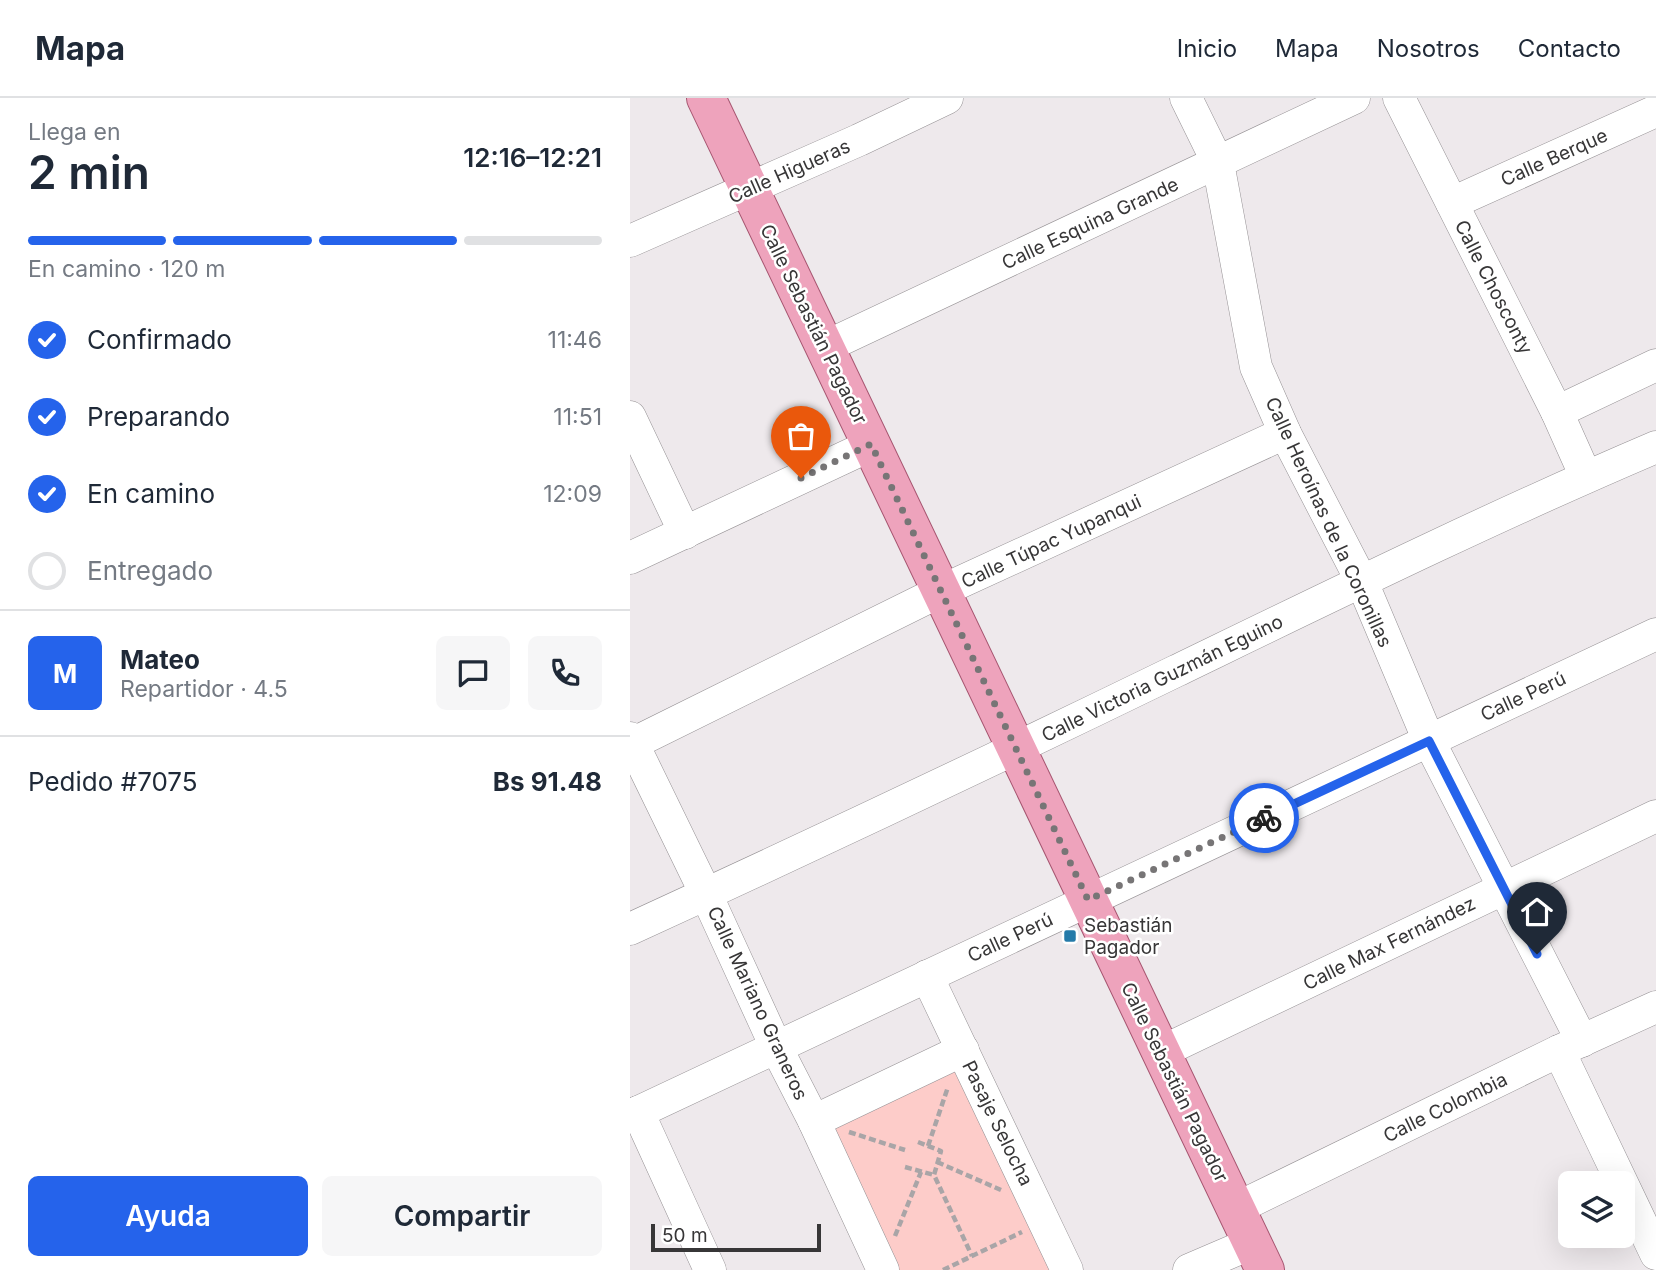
<!DOCTYPE html>
<html lang="es">
<head>
<meta charset="utf-8">
<style>
	:root { --surface:#fff; --page:#f6f6f7; --text:#1f2937; --muted:#747a83; --line:#e0e1e3; --accent:#2563eb }
	body { margin:0; font-family:Inter,sans-serif; background:var(--page); color:var(--text); height:100vh; display:flex; flex-direction:column; font-size:26px; white-space:nowrap }
	* { box-sizing:border-box; margin:0 }
	p { font-size:23px; color:var(--muted) }
	.icon { flex:none; width:38px; height:38px; fill:none; stroke:currentColor; stroke-width:2; stroke-linecap:round; stroke-linejoin:round }
	.map { position:relative; flex:1; overflow:hidden }
	.side { display:flex; flex-direction:column; background:var(--surface); width:630px }
	.side>* { flex:none }
	.fabs { position:absolute; left:928px; top:1073px; display:grid; gap:14px }
	.fabs a { display:grid; place-items:center; width:77px; height:77px; border-radius:10px; background:var(--surface); box-shadow:0 7px 28px #0002; font-size:35px }
	.scale { position:absolute; left:21px; bottom:18px; width:170px; box-sizing:border-box; padding-left:7px; border:4px solid #373637; border-top:0; font-size:19px; line-height:24px; white-space:nowrap; color:#373637; -webkit-text-stroke:5px #fff; paint-order:stroke }
	.pin { position:absolute; display:grid; place-items:center; width:60px; height:60px; color:#fff; margin:-72px -30px; border-radius:50% 50% 50% 0; rotate:-45deg; box-shadow:0 0 7px #0007 }
	.pin .icon { rotate:45deg }
	.courier { position:absolute; display:grid; place-items:center; width:70px; height:70px; margin:-35px; border:5px solid #2563eb; border-radius:50%; background:#fff; color:#222; box-shadow:0 2px 9px #0007 }
	.head em { font-style:normal; font-weight:600 }
	.head div { display:flex; flex-direction:column-reverse }
	.head { display:flex; align-items:center; justify-content:space-between; height:119px; padding:0 28px }
	h1 { font-size:46px; font-weight:600; line-height:52px }
	.bar { display:grid; grid-template-columns:repeat(4,1fr); gap:10px 7px; align-content:center; height:84px; padding:0 28px }
	.bar i { height:9px; border-radius:5px; background:var(--line) }
	.bar .on { background:var(--accent) }
	.bar p { grid-column:span 4 }
	.line { display:flex; align-items:center; gap:18px; padding:0 28px; border-top:2px solid var(--line) }
	.line div { flex:1 }
	.round { display:grid; place-items:center; flex:none; width:74px; height:74px; border-radius:10px; background:var(--page) }
	ol { padding:0 28px; list-style:none }
	li { display:flex; align-items:center; gap:21px; height:77px }
	li p { margin-inline-start:auto }
	li .icon { padding:7px; border-radius:50%; background:var(--accent); color:#fff; stroke-width:4 }
	li:last-child { color:var(--muted) }
	li i { width:38px; height:38px; border:4px solid var(--line); border-radius:50% }
	.primary-button { display:flex; gap:14px; margin-top:auto; padding:14px 28px }
	.primary-button a { flex:1; height:80px; border-radius:10px; background:var(--accent); color:#fff; font-size:28px; font-weight:600; line-height:80px; text-align:center }
	.primary-button a+a { background:var(--page); color:var(--text) }
	header { display:flex; align-items:center; gap:42px; box-sizing:border-box; height:98px; padding:0 35px; background:var(--surface); border-bottom:2px solid var(--line) }
	header strong { font-size:33px }
	nav { display:flex; gap:38px; margin-inline-start:auto; font-size:24px }
	main { display:flex; flex:1; min-height:0 }
	.map>svg:first-child { display:block }
</style>
</head>
<body>
<header>
<strong>Mapa</strong>
<nav><a>Inicio</a><a>Mapa</a><a>Nosotros</a><a>Contacto</a></nav>
</header>
<main>
<section class="side">
<div class="head"><div><h1>2 min</h1><p>Llega en</p></div><em>12:16–12:21</em></div>
<div class="bar"><i class="on"></i><i class="on"></i><i class="on"></i><i></i><p>En camino · 120 m</p></div>
<ol>
<li><svg class="icon" aria-label="check" viewBox="0 0 24 24"><path d="M5 12l5 5 9-10"/></svg>Confirmado<p>11:46</p></li>
<li><svg class="icon" aria-label="check" viewBox="0 0 24 24"><path d="M5 12l5 5 9-10"/></svg>Preparando<p>11:51</p></li>
<li><svg class="icon" aria-label="check" viewBox="0 0 24 24"><path d="M5 12l5 5 9-10"/></svg>En camino<p>12:09</p></li>
<li><i></i>Entregado</li>
</ol>
<div class="line" style="height:126px"><b class="round" style="background:var(--accent);color:#fff">M</b><div><b>Mateo</b><p>Repartidor · 4.5</p></div><a class="round"><svg class="icon" aria-label="chat" viewBox="0 0 24 24"><path d="M4 5h16v11H9l-5 4z"/></svg></a><a class="round"><svg class="icon" aria-label="phone" viewBox="0 0 24 24"><path d="M5 4h4l2 5-3 2q2 4 5 5l2-3 5 2v4C11 20 4 13 5 4z"/></svg></a></div>
<div class="line" style="height:91px"><div>Pedido #7075</div><b>Bs 91.48</b></div>
<div class="primary-button"><a>Ayuda</a><a>Compartir</a></div>
</section>
<div class="map">
<svg width="1026" height="1172" viewBox="0 0 1026 1172">
	<rect width="100%" height="100%" fill="#eee9ec"/>
	<!-- park -->
	<path fill="#fdccc9" d="M326 963 426 1172H268L197 1024Z"/>
	<g fill="none" stroke-linecap="round" stroke-linejoin="round">
		<!-- minor casing -->
		<g stroke="#959194" stroke-width="33">
			<g id="minor">
				<path d="M556 0 588 65 626 269 655 335 732 484 799 643 952 943"/>
				<path d="M769 0 927 314 956 379"/>
				<path d="M822 105 1026 13"/>
				<path d="M0 143 229 42 317 0"/>
				<path d="M195 249 724 0"/>
				<path d="M927 314 1026 267"/>
				<path d="M0 319 55 435"/>
				<path d="M0 460 241 347"/>
				<path d="M0 640 76 796 146 949 184 1023 253 1172"/>
				<path d="M0 647 311 493 655 335"/>
				<path d="M0 831C183 747 365 661 546 573 705 496 864 418 1026 349"/>
				<path d="M297 878 437 1172"/>
				<path d="M929 953 1026 1156"/>
				<path d="M531 954 1026 718"/>
				<path d="M8 1014 80 1172"/>
				<path d="M0 1018 1026 536"/>
				<path d="M184 1023 333 952"/>
				<path d="M605 1111 929 953 1026 909"/>
				<path d="M559 1172 622 1145"/>
			</g>
		</g>
		<!-- major casing -->
		<g stroke="#a65570" stroke-width="40">
			<path id="major" d="M76 0 635 1172"/>
		</g>
		<!-- path -->
		<g stroke="#a9a5a7" stroke-width="4.5" stroke-dasharray="7 3.5" stroke-linecap="butt">
			<path d="M219 1034 275 1052"/>
			<path d="M288 1044 311 1053 304 1077 342 1158"/>
			<path d="M298 1048 318 989"/>
			<path d="M307 1064 371 1092"/>
			<path d="M275 1069 304 1077"/>
			<path d="M265 1138 291 1074"/>
			<path d="M313 1172 392 1134"/>
		</g>
		<!-- minor -->
		<use href="#minor" stroke="#fff" stroke-width="32"/>
		<!-- major -->
		<use href="#major" stroke="#eea3bc" stroke-width="38"/>
	</g>
	<g fill="none" stroke-linecap="round" stroke-linejoin="round">
		<!-- done -->
		<path stroke="#777576" stroke-width="7" stroke-dasharray="0 12.6" d="M171 380 241 346 458 802 634 720"/>
		<!-- route -->
		<path stroke="#2563eb" stroke-width="9" d="M634 720 799 643 907 856"/>
	</g>
	<!-- markers -->
	<rect fill="#247aa9" stroke="#fff" stroke-width="2.5" x="433" y="831" width="14" height="14" rx="3.5"/>
	<g text-anchor="middle" stroke-width="5" stroke-linejoin="round" paint-order="stroke">
		<!-- street labels -->
		<g font-size="19" fill="#373637" stroke="#fff">
			<text transform="translate(924 59) rotate(-24)" y="7">Calle Berque</text>
			<text transform="translate(159 73) rotate(-24)" y="7">Calle Higueras</text>
			<text transform="translate(460 125) rotate(-25)" y="7">Calle Esquina Grande</text>
			<text transform="translate(864 189) rotate(63)" y="7">Calle Chosconty</text>
			<text transform="translate(184 226) rotate(64)" y="7">Calle Sebastián Pagador</text>
			<text transform="translate(699 424) rotate(65)" y="7">Calle Heroínas de la Coronillas</text>
			<text transform="translate(421 443) rotate(-25)" y="7">Calle Túpac Yupanqui</text>
			<text transform="translate(532 580) rotate(-26)" y="7">Calle Victoria Guzmán Eguino</text>
			<text transform="translate(893 598) rotate(-25)" y="7">Calle Perú</text>
			<text transform="translate(380 839) rotate(-25)" y="7">Calle Perú</text>
			<text transform="translate(759 845) rotate(-26)" y="7">Calle Max Fernández</text>
			<text transform="translate(128 905) rotate(65)" y="7">Calle Mariano Graneros</text>
			<text transform="translate(545 984) rotate(64)" y="7">Calle Sebastián Pagador</text>
			<text transform="translate(815 1009) rotate(-26)" y="7">Calle Colombia</text>
			<text transform="translate(368 1025) rotate(64)" y="7">Pasaje Selocha</text>
		</g>
		<!-- poi labels -->
		<g font-size="19" fill="#373637" stroke="#fff" text-anchor="start">
			<text x="454" y="834">Sebastián<tspan x="454" dy="22">Pagador</tspan></text>
		</g>
	</g>
</svg>
<div class="fabs">
<a><svg class="icon" aria-label="layers" viewBox="0 0 24 24"><path d="M12 4l9 5-9 5-9-5zM3 14l9 5 9-5"/></svg></a>
</div>
<div class="scale">50 m</div>
<div class="pin" style="left:171px;top:380px;background:#ea580c"><svg class="icon" aria-label="bag" viewBox="0 0 24 24"><path d="M5 8h14l-1 12H6zM9 8a3 3 0 0 1 6 0"/></svg></div>
<div class="pin" style="left:907px;top:856px;background:#1f2937"><svg class="icon" aria-label="home" viewBox="0 0 24 24"><path d="M3 11l9-7 9 7M6 9v11h12V9"/></svg></div>
<div class="courier" style="left:634px;top:720px"><svg class="icon" aria-label="bike" viewBox="0 0 24 24"><circle cx="6" cy="16" r="4"/><circle cx="18" cy="16" r="4"/><path d="M6 16l4-8h5l3 8M10 8l3 8H6M13 5h3"/></svg></div>
</div>
</main>
</body>
</html>
